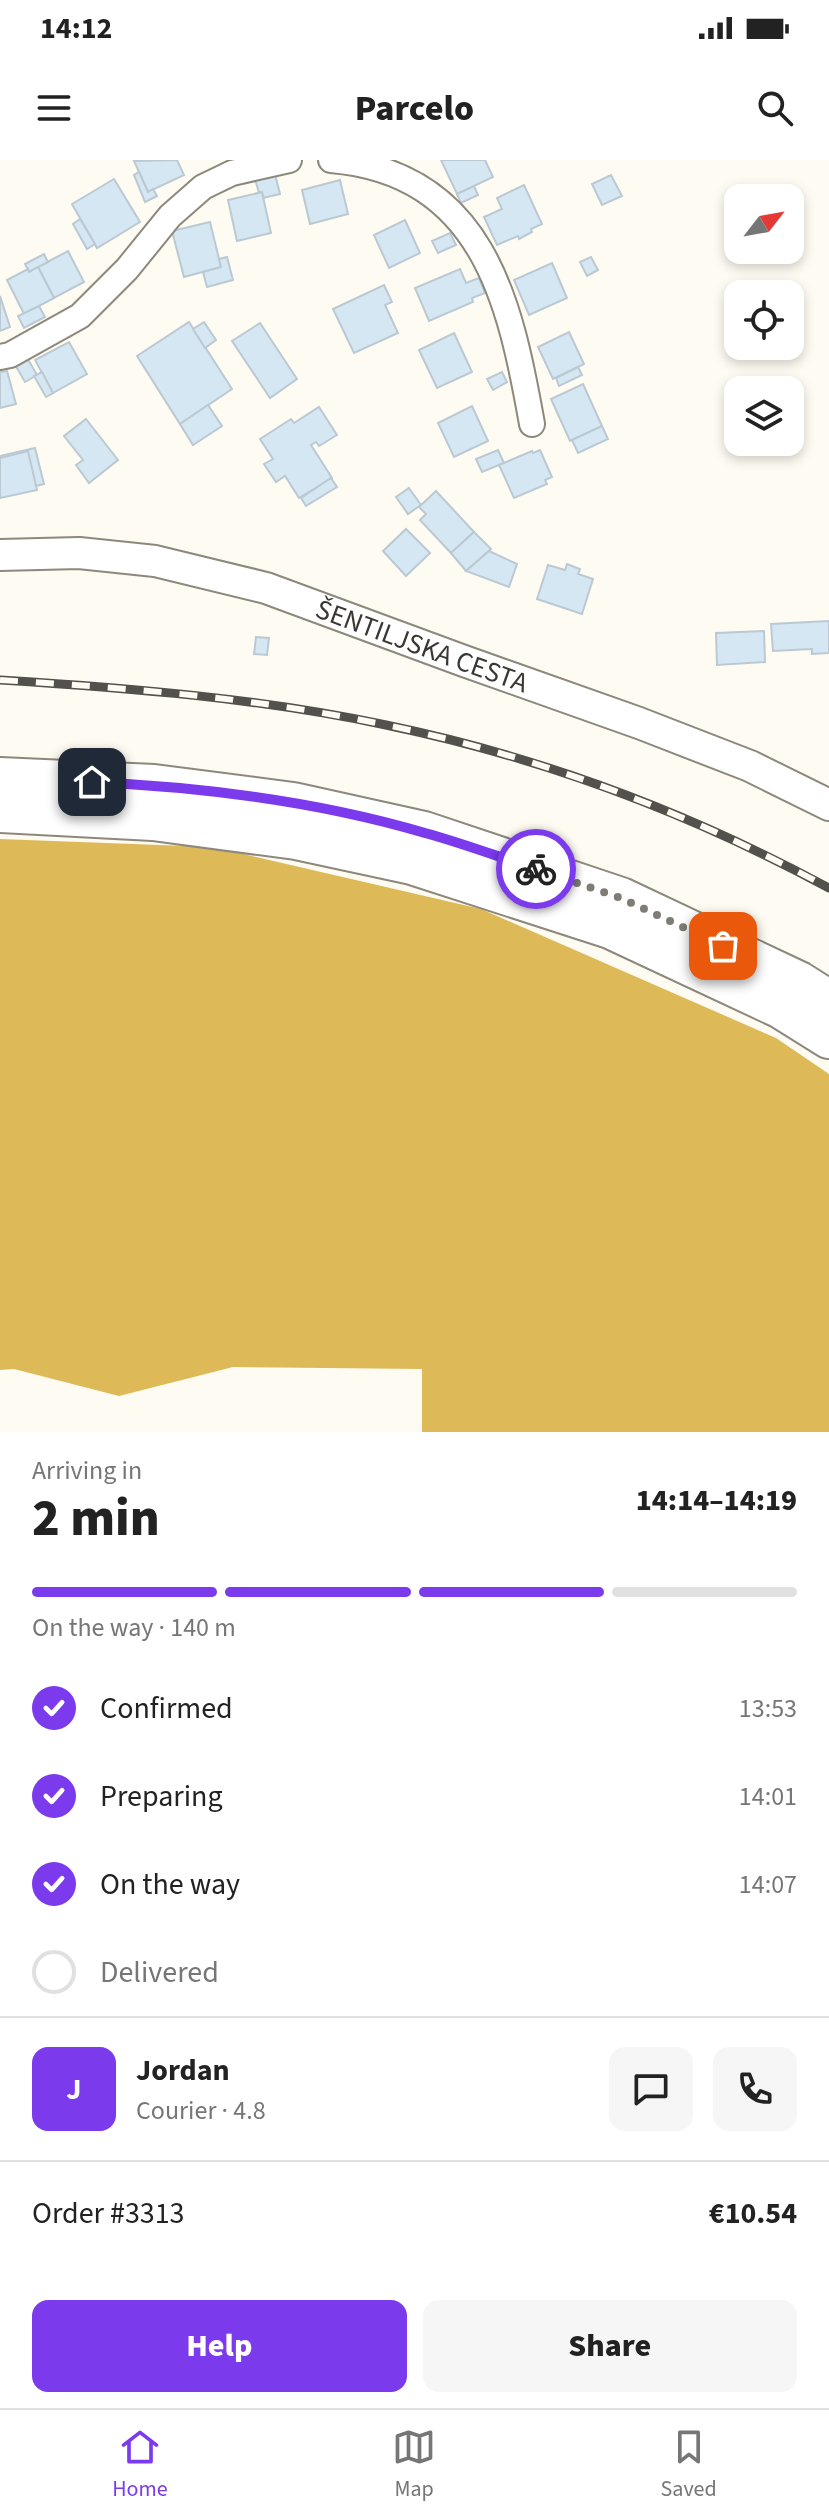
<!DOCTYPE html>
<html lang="en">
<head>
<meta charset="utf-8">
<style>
	:root { --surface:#fff; --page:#f6f6f6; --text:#222; --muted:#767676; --line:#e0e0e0; --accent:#7c3aed }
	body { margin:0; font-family:"Source Sans 3",sans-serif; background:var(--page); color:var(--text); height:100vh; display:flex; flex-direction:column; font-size:30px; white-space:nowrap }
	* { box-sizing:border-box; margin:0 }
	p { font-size:26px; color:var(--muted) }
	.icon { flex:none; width:44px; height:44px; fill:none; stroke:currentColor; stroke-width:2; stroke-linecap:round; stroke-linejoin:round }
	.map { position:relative; height:1272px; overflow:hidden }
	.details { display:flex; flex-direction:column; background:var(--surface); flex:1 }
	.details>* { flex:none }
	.needle { width:52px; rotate:59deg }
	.fabs { position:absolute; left:724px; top:24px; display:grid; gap:16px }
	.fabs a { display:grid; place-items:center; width:80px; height:80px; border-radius:16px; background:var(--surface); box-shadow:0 4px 12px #0003; font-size:40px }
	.pin { position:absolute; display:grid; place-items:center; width:68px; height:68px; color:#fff; margin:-34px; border-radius:16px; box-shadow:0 4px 12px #0006 }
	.courier { position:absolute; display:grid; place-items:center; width:80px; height:80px; margin:-40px; border:6px solid #7c3aed; border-radius:50%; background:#fff; color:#222; box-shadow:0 2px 10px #0007 }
	.head em { font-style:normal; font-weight:800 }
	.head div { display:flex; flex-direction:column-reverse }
	.head { display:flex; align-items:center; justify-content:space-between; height:136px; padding:0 32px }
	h1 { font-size:52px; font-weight:800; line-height:60px }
	.bar { display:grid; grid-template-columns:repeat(4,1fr); gap:12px 8px; align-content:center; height:96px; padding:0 32px }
	.bar i { height:10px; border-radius:6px; background:var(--line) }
	.bar .current { background:var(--accent) }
	.bar p { grid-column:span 4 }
	.line { display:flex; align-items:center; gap:20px; padding:0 32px; border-top:2px solid var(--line) }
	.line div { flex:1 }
	.round { display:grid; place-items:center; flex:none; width:84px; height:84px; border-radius:16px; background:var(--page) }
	ol { padding:0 32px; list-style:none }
	li { display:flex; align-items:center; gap:24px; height:88px }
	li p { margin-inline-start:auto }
	li .icon { padding:8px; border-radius:50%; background:var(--accent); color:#fff; stroke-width:4 }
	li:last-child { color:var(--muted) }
	li i { width:44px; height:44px; border:4px solid var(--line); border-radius:50% }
	.button { display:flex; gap:16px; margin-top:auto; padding:16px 32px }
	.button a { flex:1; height:92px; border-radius:16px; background:var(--accent); color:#fff; font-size:32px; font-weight:800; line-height:92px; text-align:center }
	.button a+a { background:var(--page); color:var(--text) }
	.status { display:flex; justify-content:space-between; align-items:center; height:56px; padding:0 40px; background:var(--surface); direction:ltr }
	.status svg { height:22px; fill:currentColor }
	header { display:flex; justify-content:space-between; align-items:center; height:104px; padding:0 32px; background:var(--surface); font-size:36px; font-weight:800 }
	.menu { display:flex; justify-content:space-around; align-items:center; height:112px; border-top:2px solid var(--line); background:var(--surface); font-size:22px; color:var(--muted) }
	.menu a { display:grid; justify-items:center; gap:4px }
	.menu .current { color:var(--accent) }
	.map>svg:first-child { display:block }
</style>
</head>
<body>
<div class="status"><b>14:12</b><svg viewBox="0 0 49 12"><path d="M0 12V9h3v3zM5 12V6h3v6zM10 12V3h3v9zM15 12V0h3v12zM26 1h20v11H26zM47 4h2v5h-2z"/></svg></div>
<header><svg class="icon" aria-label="menu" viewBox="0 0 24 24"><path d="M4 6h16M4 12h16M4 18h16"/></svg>Parcelo<svg class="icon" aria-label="search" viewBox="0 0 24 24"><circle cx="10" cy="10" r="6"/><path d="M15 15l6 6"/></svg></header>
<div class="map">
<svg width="829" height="1272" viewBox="0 0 829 1272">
	<rect width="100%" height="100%" fill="#fefbf2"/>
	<!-- forest -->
	<path fill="#ddb958" d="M0 679 213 687 481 749 776 878 829 914V1272H422V1209L233 1207 119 1236 14 1209 0 1210Z"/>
	<!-- building -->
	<g fill="#d5e7f3" stroke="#bbc9d2" stroke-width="2">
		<path d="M177 0 184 15 148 32 134 1Z"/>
		<path d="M441 0H485L493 17 457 34Z"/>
		<path d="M139 12 148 32 153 29 157 36 145 42 134 15Z"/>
		<path d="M275 14 280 34 263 38 262 32 259 33 255 19Z"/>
		<path d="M611 15 622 36 602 45 592 24Z"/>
		<path d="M114 19 140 62 97 88 72 44Z"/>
		<path d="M340 20 348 54 310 64 302 30Z"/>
		<path d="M524 25 542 64 531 69 532 72 519 79 518 76 497 85 484 57 502 49 497 38Z"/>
		<path d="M474 26 478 35 461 43 457 34Z"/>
		<path d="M262 32 271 73 237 81 228 40Z"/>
		<path d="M80 59 95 84 87 89 73 64Z"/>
		<path d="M405 60 420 93 389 108 374 75Z"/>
		<path d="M210 62 221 107 184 117 172 71Z"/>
		<path d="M450 73 456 85 438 93 432 81Z"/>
		<path d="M68 91 84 122 54 138 38 107Z"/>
		<path d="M44 94 48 102 29 112 25 104Z"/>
		<path d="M227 97 233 120 207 127 203 112 221 107 219 99Z"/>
		<path d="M591 97 598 110 587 116 580 102Z"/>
		<path d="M552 103 567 138 529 155 514 120Z"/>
		<path d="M38 107 54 138 24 154 7 120 28 109 29 112Z"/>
		<path d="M460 109 466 123 479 118 485 133 472 138 473 142 429 161 415 128Z"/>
		<path d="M384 125 392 142 385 145 398 173 354 193 333 149Z"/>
		<path d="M0 136 10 167 0 171Z"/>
		<path d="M39 146 45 157 24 168 18 156Z"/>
		<path d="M189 162 232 229 180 264 137 196Z"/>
		<path d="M204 162 216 180 205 188 193 169Z"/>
		<path d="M260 163 297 219 270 238 232 181Z"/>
		<path d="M569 172 584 204 553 219 538 187Z"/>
		<path d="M454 173 472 212 437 228 419 190Z"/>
		<path d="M69 182 87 214 53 233 35 200Z"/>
		<path d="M26 196 37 215 25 222 14 203Z"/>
		<path d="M578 207 582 215 559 226 556 218Z"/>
		<path d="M7 211 16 244 0 248V212Z"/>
		<path d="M42 212 53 233 46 237 34 216Z"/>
		<path d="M502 212 507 222 493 230 487 219Z"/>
		<path d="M583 224 602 266 570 281 551 239Z"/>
		<path d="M208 245 222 266 193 285 180 264Z"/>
		<path d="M472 246 488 281 454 297 438 263Z"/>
		<path d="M319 247 337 275 319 286 316 282 311 285 332 318 299 338 285 316 276 322 264 304 273 299 260 279 291 259 294 263Z"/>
		<path d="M86 259 118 300 89 323 76 305 83 300 64 276Z"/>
		<path d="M602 266 608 279 578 293 572 280Z"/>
		<path d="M35 288 44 324 20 330 19 326 1 330 0 296Z"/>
		<path d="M498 290 504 303 482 312 476 299Z"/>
		<path d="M540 290 552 317 545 320 547 324 514 338 499 305 532 291 533 293Z"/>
		<path d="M28 291 37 330 0 338V298Z"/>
		<path d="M331 318 337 327 306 346 301 338Z"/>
		<path d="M409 328 421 345 408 354 396 337Z"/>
		<path d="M436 331 474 372 451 393 420 360 426 354 419 347Z"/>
		<path d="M406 369 430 393 406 416 383 391Z"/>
		<path d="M474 372 491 389 466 411 451 393Z"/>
		<path d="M489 391 517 404 509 427 466 411Z"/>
		<path d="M567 404 580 409 578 414 593 419 582 454 537 439 548 405 565 410Z"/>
		<path d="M829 461V493L812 494V489L773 491 771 464Z"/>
		<path d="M764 471 765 502 717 505 716 473Z"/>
		<path d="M256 477 269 478 267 495 254 494Z"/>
	</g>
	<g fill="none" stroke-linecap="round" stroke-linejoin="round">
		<!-- minor casing -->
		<g stroke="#8d887b" stroke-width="28">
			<g id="minor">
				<path d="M331 0C482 13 510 139 532 264"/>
				<path d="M0 197 10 195 80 156 127 109 170 56 203 27 232 13 289 0"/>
			</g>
		</g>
		<!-- tertiary casing -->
		<g stroke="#8d887b" stroke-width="34">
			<g id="tertiary">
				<path id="s1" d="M0 395 79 393 155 401 266 428 464 501 639 563 750 606 829 645"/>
			</g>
		</g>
		<!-- trunk casing -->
		<g stroke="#8d887b" stroke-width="44">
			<g id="trunk">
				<path d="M0 618 154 625 293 643 424 672 621 738 799 822 829 841"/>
				<path d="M0 652 153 660 296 679 412 704 610 768 781 848 829 878"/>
			</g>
		</g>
		<!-- minor -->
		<use href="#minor" stroke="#fff" stroke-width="24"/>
		<!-- tertiary -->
		<use href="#tertiary" stroke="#fff" stroke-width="30"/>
		<!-- trunk -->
		<use href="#trunk" stroke="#fff" stroke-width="40"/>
		<!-- rail casing -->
		<g stroke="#53514b" stroke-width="9">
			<path id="rail" d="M0 520C129 528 259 538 386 565 541 597 690 653 829 728"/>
		</g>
		<!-- rail -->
		<use href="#rail" stroke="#fefbf2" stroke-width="6" stroke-dasharray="18" stroke-linecap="butt"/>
	</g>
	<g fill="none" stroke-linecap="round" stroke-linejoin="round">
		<!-- done -->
		<path stroke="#7f7c75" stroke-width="8" stroke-dasharray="0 14.4" d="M536 709 621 738 723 786"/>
		<!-- route -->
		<path stroke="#7c3aed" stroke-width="10" d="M92 622C201 627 320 642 425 673 462 683 499 697 536 709"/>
	</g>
	<g text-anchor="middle" stroke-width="6" stroke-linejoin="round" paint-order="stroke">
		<!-- street labels -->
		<g font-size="28" fill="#3a3832" stroke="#fefbf2">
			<text dy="10" stroke="none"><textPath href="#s1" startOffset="436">ŠENTILJSKA CESTA</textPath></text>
		</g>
	</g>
</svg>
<div class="fabs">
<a><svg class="needle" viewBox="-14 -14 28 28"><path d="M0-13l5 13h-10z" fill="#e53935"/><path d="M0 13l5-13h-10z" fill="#767676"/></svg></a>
<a><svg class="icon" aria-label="locate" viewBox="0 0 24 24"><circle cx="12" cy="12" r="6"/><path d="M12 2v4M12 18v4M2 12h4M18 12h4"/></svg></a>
<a><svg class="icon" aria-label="layers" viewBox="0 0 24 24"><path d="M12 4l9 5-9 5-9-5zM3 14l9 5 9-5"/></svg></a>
</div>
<div class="pin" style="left:723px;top:786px;background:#ea580c"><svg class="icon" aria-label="bag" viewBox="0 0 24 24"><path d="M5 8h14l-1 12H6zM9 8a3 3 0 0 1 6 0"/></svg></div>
<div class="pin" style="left:92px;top:622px;background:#1f2937"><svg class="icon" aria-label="home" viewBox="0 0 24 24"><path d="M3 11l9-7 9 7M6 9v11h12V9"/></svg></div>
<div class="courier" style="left:536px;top:709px"><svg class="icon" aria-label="bike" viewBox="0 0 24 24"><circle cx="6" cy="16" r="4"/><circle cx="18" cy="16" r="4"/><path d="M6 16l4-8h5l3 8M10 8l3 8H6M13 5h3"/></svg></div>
</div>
<section class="details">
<div class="head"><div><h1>2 min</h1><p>Arriving in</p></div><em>14:14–14:19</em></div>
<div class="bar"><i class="current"></i><i class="current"></i><i class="current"></i><i></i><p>On the way · 140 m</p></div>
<ol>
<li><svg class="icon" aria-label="check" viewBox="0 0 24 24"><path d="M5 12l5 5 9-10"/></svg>Confirmed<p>13:53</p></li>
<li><svg class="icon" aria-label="check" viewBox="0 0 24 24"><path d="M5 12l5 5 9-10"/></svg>Preparing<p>14:01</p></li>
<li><svg class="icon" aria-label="check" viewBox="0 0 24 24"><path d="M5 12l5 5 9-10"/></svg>On the way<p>14:07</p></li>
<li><i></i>Delivered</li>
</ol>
<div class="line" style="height:144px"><b class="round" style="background:var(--accent);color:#fff">J</b><div><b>Jordan</b><p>Courier · 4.8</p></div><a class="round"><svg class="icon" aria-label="chat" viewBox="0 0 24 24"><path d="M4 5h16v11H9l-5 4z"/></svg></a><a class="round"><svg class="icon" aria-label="phone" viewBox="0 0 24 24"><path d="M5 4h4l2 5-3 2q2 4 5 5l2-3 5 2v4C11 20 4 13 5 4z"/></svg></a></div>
<div class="line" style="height:104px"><div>Order #3313</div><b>€10.54</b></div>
<div class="button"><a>Help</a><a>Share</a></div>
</section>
<nav class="menu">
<a class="current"><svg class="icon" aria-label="home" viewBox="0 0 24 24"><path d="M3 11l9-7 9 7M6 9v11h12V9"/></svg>Home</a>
<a><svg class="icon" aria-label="map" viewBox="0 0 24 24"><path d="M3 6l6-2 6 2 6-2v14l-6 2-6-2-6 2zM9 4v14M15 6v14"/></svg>Map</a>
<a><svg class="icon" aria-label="saved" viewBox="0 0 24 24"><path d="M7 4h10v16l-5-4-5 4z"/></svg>Saved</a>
</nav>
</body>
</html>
